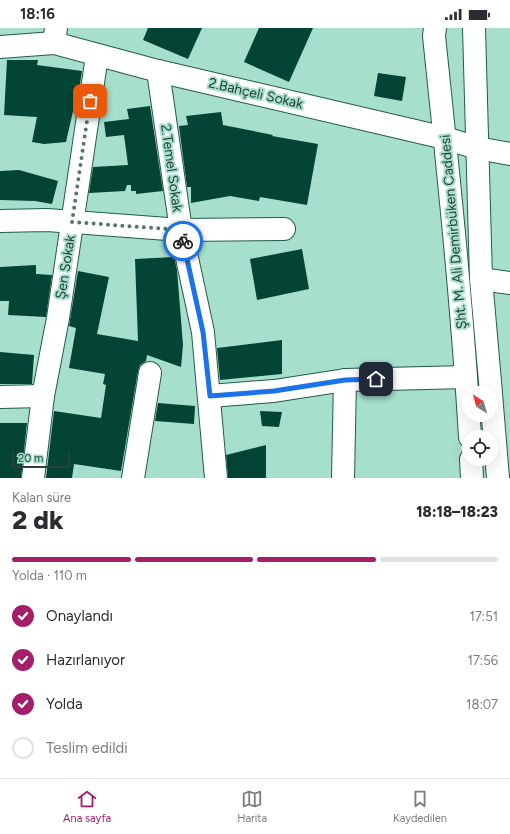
<!DOCTYPE html>
<html lang="tr">
<head>
<meta charset="utf-8">
<style>
	:root { --surface:#fff; --page:#f7f7f7; --text:#2b2b33; --muted:#7c7c81; --line:#e1e1e2; --accent:#a41e6a }
	body { margin:0; font-family:Figtree,sans-serif; background:var(--page); color:var(--text); height:100vh; display:flex; flex-direction:column; font-size:15px; white-space:nowrap }
	* { box-sizing:border-box; margin:0 }
	p { font-size:13px; color:var(--muted) }
	.icon { flex:none; width:22px; height:22px; fill:none; stroke:currentColor; stroke-width:2; stroke-linecap:round; stroke-linejoin:round }
	.map { position:relative; height:450px; overflow:hidden }
	.sheet { display:flex; flex-direction:column; background:var(--surface); flex:1 }
	.sheet>* { flex:none }
	.needle { width:26px; rotate:323deg }
	.buttons { position:absolute; left:462px; top:358px; display:grid; gap:8px }
	.buttons a { display:grid; place-items:center; width:36px; height:36px; border-radius:50%; background:var(--surface); box-shadow:0 4px 16px #0002; font-size:20px }
	.scale { position:absolute; left:12px; bottom:10px; width:58px; box-sizing:border-box; padding-left:4px; border:2px solid #284038; border-top:0; font-size:11px; line-height:14px; white-space:nowrap; color:#284038; -webkit-text-stroke:3px #a6e0cc; paint-order:stroke }
	.pin { position:absolute; display:grid; place-items:center; width:34px; height:34px; color:#fff; margin:-17px; border-radius:8px; box-shadow:0 2px 6px #0006 }
	.courier { position:absolute; display:grid; place-items:center; width:40px; height:40px; margin:-20px; border:3px solid #1a73e8; border-radius:50%; background:#fff; color:#222; box-shadow:0 1px 5px #0007 }
	.headline em { font-style:normal; font-weight:800 }
	.headline div { display:flex; flex-direction:column-reverse }
	.headline { display:flex; align-items:center; justify-content:space-between; height:68px; padding:0 12px }
	h1 { font-size:26px; font-weight:800; line-height:30px }
	.bar { display:grid; grid-template-columns:repeat(4,1fr); gap:6px 4px; align-content:center; height:48px; padding:0 12px }
	.bar i { height:5px; border-radius:3px; background:var(--line) }
	.bar .selected { background:var(--accent) }
	.bar p { grid-column:span 4 }
	ol { padding:0 12px; list-style:none }
	li { display:flex; align-items:center; gap:12px; height:44px }
	li p { margin-inline-start:auto }
	li .icon { padding:4px; border-radius:50%; background:var(--accent); color:#fff; stroke-width:4 }
	li:last-child { color:var(--muted) }
	li i { width:22px; height:22px; border:2px solid var(--line); border-radius:50% }
	.status { display:flex; justify-content:space-between; align-items:center; height:28px; padding:0 20px; background:var(--surface); direction:ltr }
	.status svg { height:11px; fill:currentColor }
	.dock { display:flex; justify-content:space-around; align-items:center; height:56px; border-top:1px solid var(--line); background:var(--surface); font-size:11px; color:var(--muted) }
	.dock a { display:grid; justify-items:center; gap:2px }
	.dock .selected { color:var(--accent) }
	.map>svg:first-child { display:block }
</style>
</head>
<body>
<div class="status"><b>18:16</b><svg viewBox="0 0 49 12"><path d="M0 12V9h3v3zM5 12V6h3v6zM10 12V3h3v9zM15 12V0h3v12zM26 1h20v11H26zM47 4h2v5h-2z"/></svg></div>
<div class="map">
<svg width="510" height="450" viewBox="0 0 510 450">
	<rect width="100%" height="100%" fill="#a6e0cc"/>
	<!-- building -->
	<g fill="#044435">
		<path d="M148 0H202L188 31 143 12Z"/>
		<path d="M259 0H313L289 54 244 34Z"/>
		<path d="M7 32H38L37 37 82 43 77 75 76 80 74 79 66 114 44 116 32 114 37 89 4 87Z"/>
		<path d="M378 45 406 49 402 73 374 68Z"/>
		<path d="M150 78 163 163 136 166V163H131V157H127L125 163 89 165 93 139 128 137 124 107 106 109 104 94 129 91 127 81Z"/>
		<path d="M221 84 223 97 273 107 272 108 318 116 307 177 260 169 259 173 230 168 191 175V159H187L179 98 188 97 186 88Z"/>
		<path d="M19 142 58 153 52 176 35 173 0 172V143Z"/>
		<path d="M302 221 309 261 257 272 250 231Z"/>
		<path d="M174 229 177 242 183 317 181 339 147 327 146 333 140 337 138 343 121 443 74 436 72 450H46L54 383 101 390 106 357 103 356 105 346 69 340 76 300 69 298 78 243 109 249 97 306 138 313 135 231Z"/>
		<path d="M36 237V246L52 247 46 289 8 287 9 273H0V239Z"/>
		<path d="M282 312V346L220 352 217 320Z"/>
		<path d="M0 324 34 327 32 356H0Z"/>
		<path d="M158 375 195 378 194 396 155 393Z"/>
		<path d="M260 383 282 384 279 399 262 398Z"/>
		<path d="M0 395H27L21 450H0Z"/>
		<path d="M266 417V450H228L226 427Z"/>
	</g>
	<g fill="none" stroke-linecap="round" stroke-linejoin="round">
		<!-- minor casing -->
		<g stroke="#235b4b" stroke-width="24">
			<g id="minor">
				<path d="M54 15 56 0"/>
				<path d="M158 43 181 202 203 304 216 450"/>
				<path d="M0 193 47 192 181 202 284 201"/>
				<path d="M481 251 510 255"/>
				<path d="M345 352 466 349"/>
				<path d="M210 368 274 363 345 352 343 450"/>
				<path d="M0 369 43 368"/>
				<path d="M33 450 43 368 58 290 97 28"/>
				<path d="M133 450 150 345"/>
			</g>
		</g>
		<!-- tertiary casing -->
		<g stroke="#235b4b" stroke-width="24">
			<g id="tertiary">
				<path d="M435 0 434 8C448 141 462 275 470 409"/>
				<path d="M474 0 481 251 491 365"/>
				<path d="M0 19 54 15 158 43 445 110 477 120 510 126"/>
				<path d="M491 366 498 450"/>
				<path d="M471 431 472 450"/>
			</g>
		</g>
		<!-- minor -->
		<use href="#minor" stroke="#fff" stroke-width="22"/>
		<!-- tertiary -->
		<use href="#tertiary" stroke="#fff" stroke-width="22"/>
	</g>
	<g fill="none" stroke-linecap="round" stroke-linejoin="round">
		<!-- done -->
		<path stroke="#54786c" stroke-width="4" stroke-dasharray="0 7.2" d="M90 73 72 194 181 202 183 213"/>
		<!-- route -->
		<path stroke="#1a73e8" stroke-width="5" d="M183 213 203 304 210 368 274 363 345 352 376 351"/>
	</g>
	<g text-anchor="middle" stroke-width="4" stroke-linejoin="round" paint-order="stroke">
		<!-- street labels -->
		<g font-size="14" fill="#284038" stroke="#a6e0cc">
			<text transform="translate(256 65) rotate(13)" y="5">2.Bahçeli Sokak</text>
			<text transform="translate(172 140) rotate(82)" y="5">2.Temel Sokak</text>
			<text transform="translate(453 204) rotate(-95)" y="5">Şht. M. Ali Demirbüken Caddesi</text>
			<text transform="translate(65 239) rotate(-81)" y="5">Şen Sokak</text>
		</g>
	</g>
</svg>
<div class="buttons">
<a><svg class="needle" viewBox="-14 -14 28 28"><path d="M0-13l5 13h-10z" fill="#e53935"/><path d="M0 13l5-13h-10z" fill="#7c7c81"/></svg></a>
<a><svg class="icon" aria-label="locate" viewBox="0 0 24 24"><circle cx="12" cy="12" r="6"/><path d="M12 2v4M12 18v4M2 12h4M18 12h4"/></svg></a>
</div>
<div class="scale">20 m</div>
<div class="pin" style="left:90px;top:73px;background:#ea580c"><svg class="icon" aria-label="bag" viewBox="0 0 24 24"><path d="M5 8h14l-1 12H6zM9 8a3 3 0 0 1 6 0"/></svg></div>
<div class="pin" style="left:376px;top:351px;background:#1f2937"><svg class="icon" aria-label="home" viewBox="0 0 24 24"><path d="M3 11l9-7 9 7M6 9v11h12V9"/></svg></div>
<div class="courier" style="left:183px;top:213px"><svg class="icon" aria-label="bike" viewBox="0 0 24 24"><circle cx="6" cy="16" r="4"/><circle cx="18" cy="16" r="4"/><path d="M6 16l4-8h5l3 8M10 8l3 8H6M13 5h3"/></svg></div>
</div>
<section class="sheet">
<div class="headline"><div><h1>2 dk</h1><p>Kalan süre</p></div><em>18:18–18:23</em></div>
<div class="bar"><i class="selected"></i><i class="selected"></i><i class="selected"></i><i></i><p>Yolda · 110 m</p></div>
<ol>
<li><svg class="icon" aria-label="check" viewBox="0 0 24 24"><path d="M5 12l5 5 9-10"/></svg>Onaylandı<p>17:51</p></li>
<li><svg class="icon" aria-label="check" viewBox="0 0 24 24"><path d="M5 12l5 5 9-10"/></svg>Hazırlanıyor<p>17:56</p></li>
<li><svg class="icon" aria-label="check" viewBox="0 0 24 24"><path d="M5 12l5 5 9-10"/></svg>Yolda<p>18:07</p></li>
<li><i></i>Teslim edildi</li>
</ol>
</section>
<nav class="dock">
<a class="selected"><svg class="icon" aria-label="home" viewBox="0 0 24 24"><path d="M3 11l9-7 9 7M6 9v11h12V9"/></svg>Ana sayfa</a>
<a><svg class="icon" aria-label="map" viewBox="0 0 24 24"><path d="M3 6l6-2 6 2 6-2v14l-6 2-6-2-6 2zM9 4v14M15 6v14"/></svg>Harita</a>
<a><svg class="icon" aria-label="saved" viewBox="0 0 24 24"><path d="M7 4h10v16l-5-4-5 4z"/></svg>Kaydedilen</a>
</nav>
</body>
</html>
